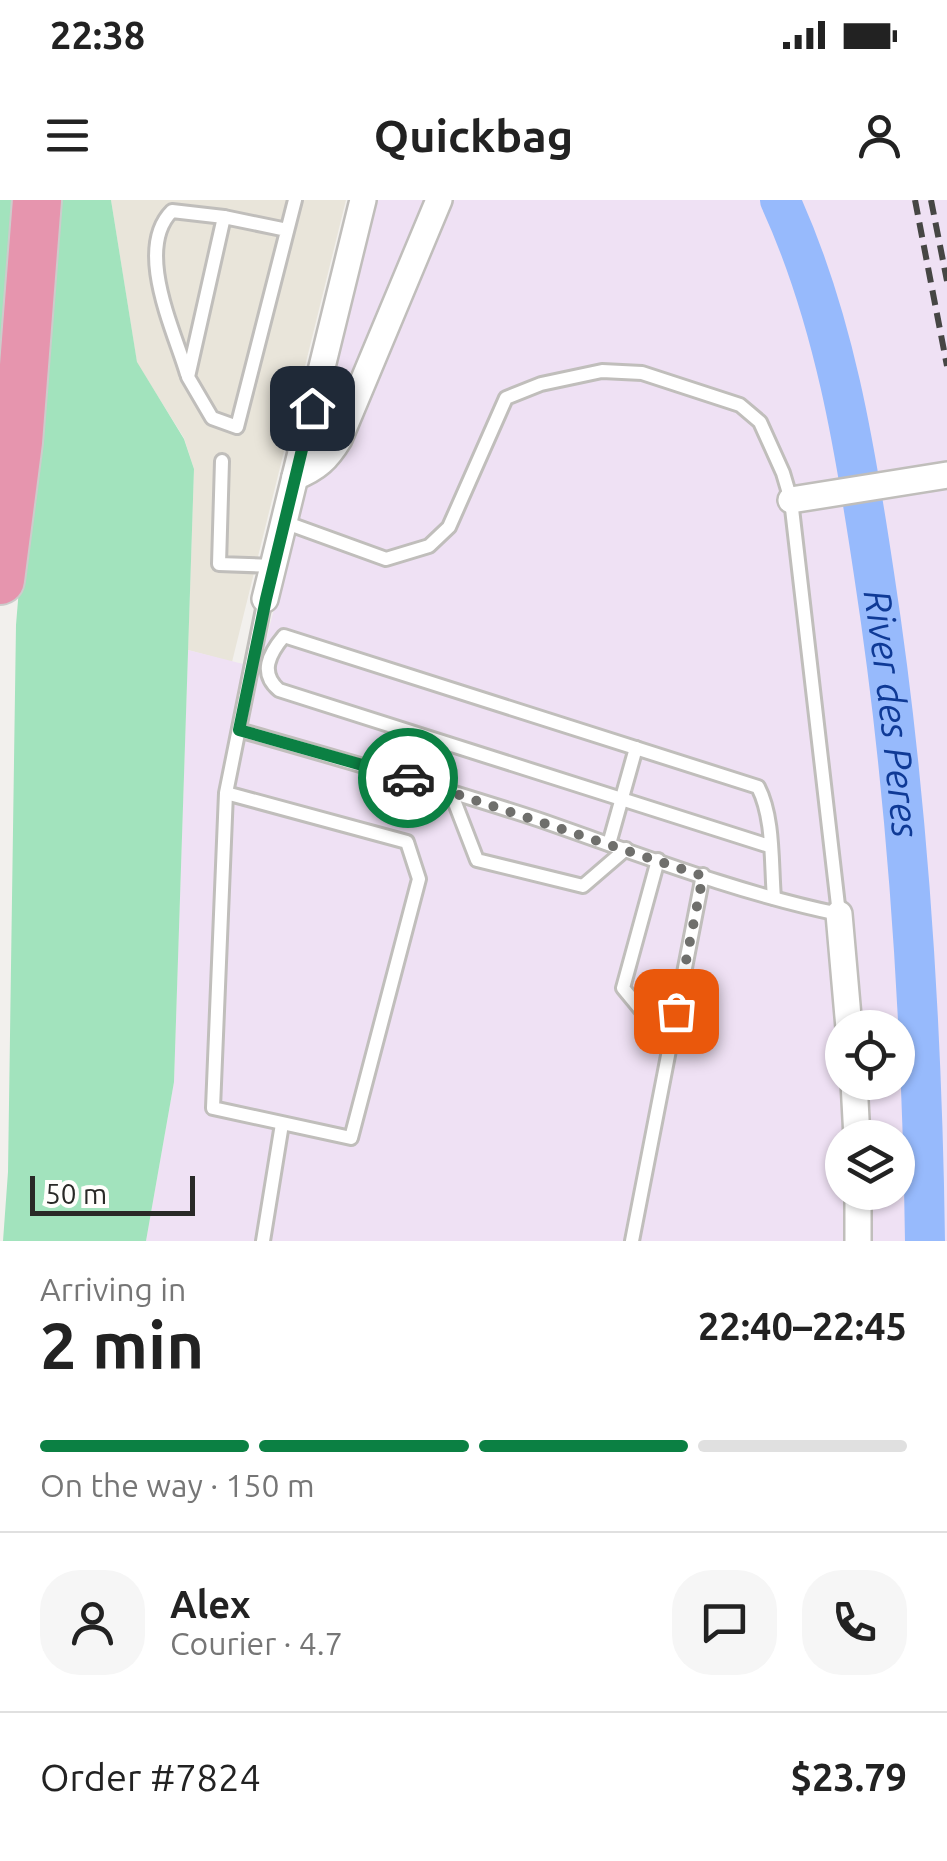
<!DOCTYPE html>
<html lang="en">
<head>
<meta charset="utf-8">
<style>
	:root { --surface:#fff; --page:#f6f6f6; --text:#222; --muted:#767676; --line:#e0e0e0; --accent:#0b8043 }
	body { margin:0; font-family:Ubuntu,sans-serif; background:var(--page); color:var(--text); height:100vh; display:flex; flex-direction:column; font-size:38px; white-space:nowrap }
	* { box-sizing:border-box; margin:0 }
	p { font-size:32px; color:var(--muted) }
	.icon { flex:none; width:55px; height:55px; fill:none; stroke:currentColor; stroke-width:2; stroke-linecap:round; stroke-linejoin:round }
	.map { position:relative; height:1041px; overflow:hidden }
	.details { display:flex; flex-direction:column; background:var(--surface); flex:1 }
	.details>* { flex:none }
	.buttons { position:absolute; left:825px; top:810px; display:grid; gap:20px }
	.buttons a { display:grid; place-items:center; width:90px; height:90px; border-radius:50%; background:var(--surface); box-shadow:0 2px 8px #0004; font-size:50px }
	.scale { position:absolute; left:30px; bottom:25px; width:165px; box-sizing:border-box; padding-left:10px; border:5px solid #292927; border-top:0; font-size:28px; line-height:35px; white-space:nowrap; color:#292927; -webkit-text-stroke:8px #fffefc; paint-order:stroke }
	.pin { position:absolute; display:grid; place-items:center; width:85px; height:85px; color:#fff; margin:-42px; border-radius:20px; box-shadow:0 5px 15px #0006 }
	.courier { position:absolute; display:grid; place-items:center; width:100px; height:100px; margin:-50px; border:8px solid #0b8043; border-radius:50%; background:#fff; color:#222; box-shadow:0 2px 12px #0007 }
	.headline em { font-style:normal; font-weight:700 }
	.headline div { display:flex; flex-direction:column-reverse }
	.headline { display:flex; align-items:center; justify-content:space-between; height:170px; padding:0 40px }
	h1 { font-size:65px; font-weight:700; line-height:75px }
	.bar { display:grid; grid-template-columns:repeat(4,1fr); gap:15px 10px; align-content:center; height:120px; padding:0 40px }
	.bar i { height:12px; border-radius:8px; background:var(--line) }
	.bar .selected { background:var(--accent) }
	.bar p { grid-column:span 4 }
	.line { display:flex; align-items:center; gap:25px; padding:0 40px; border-top:2px solid var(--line) }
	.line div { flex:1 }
	.round { display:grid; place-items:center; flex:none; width:105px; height:105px; border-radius:40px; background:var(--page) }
	.status { display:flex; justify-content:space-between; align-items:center; height:70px; padding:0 50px; background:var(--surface); direction:ltr }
	.status svg { height:28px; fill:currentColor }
	header { display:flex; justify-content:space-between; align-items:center; height:130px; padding:0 40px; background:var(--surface); font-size:45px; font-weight:700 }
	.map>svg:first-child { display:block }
</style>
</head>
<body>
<div class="status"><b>22:38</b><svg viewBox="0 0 49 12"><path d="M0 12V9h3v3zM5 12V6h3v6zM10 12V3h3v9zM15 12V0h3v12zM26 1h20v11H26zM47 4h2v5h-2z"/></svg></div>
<header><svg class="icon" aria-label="menu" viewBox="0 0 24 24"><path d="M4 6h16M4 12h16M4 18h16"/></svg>Quickbag<svg class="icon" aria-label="person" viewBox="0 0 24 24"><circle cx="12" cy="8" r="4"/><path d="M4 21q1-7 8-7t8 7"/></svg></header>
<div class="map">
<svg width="947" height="1041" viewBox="0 0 947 1041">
	<rect width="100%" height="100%" fill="#f2f0ed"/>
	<!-- built -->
	<path fill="#e9e5da" d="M111 0H346L232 462 188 450 194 269 184 238 137 163Z"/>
	<!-- industrial -->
	<path fill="#efe1f4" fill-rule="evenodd" d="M378 0H947V1041H146L174 882 188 450 259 468ZM842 828H898V882H842ZM842 938H898V992H842Z"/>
	<!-- green -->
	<g fill="#a2e3bd">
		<path d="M0 0H22L0 232Z"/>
		<path d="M51 0H111L137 162 184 239 194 269 174 882 146 1041H3L8 972 16 425Z"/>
	</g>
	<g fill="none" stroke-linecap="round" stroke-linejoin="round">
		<!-- river -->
		<path stroke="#97bafc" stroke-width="40" id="s1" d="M780 0C834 118 855 247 874 374 908 595 922 818 925 1041"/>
		<!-- service casing -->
		<g stroke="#c0bebb" stroke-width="18">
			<g id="service">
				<path d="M287 30 224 17 188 177 212 218 237 227 295 0"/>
				<path d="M187 174C174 130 134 49 172 11L224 17"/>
				<path d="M222 261 219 364 273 366"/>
				<path d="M239 530C340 559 440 587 540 620 638 654 737 693 839 714L791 300 783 273 760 222 740 205 642 173 602 171 541 184 506 198 449 327 429 346 386 359 284 322"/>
				<path d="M450 590 477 660 583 686 626 649"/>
				<path d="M226 593 407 642 419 679 351 938 213 908 226 593 265 399"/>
				<path d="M609 644 636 548"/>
				<path d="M769 646 279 490C259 473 269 454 284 436L758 587C774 618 771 663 774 698"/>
				<path d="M658 660 623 788 670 845"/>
				<path d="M263 1041 282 924"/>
				<path d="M632 1041 703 675"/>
			</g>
		</g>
		<!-- minor casing -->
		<g stroke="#c0bebb" stroke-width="30">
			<g id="minor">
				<path d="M295 277C317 268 327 259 339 239L439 0"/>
				<path d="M791 300 947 275"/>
				<path d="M265 399 363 0"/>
				<path d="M839 714 849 828"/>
				<path d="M854 882 857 938"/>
				<path d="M858 992V1041"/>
			</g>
		</g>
		<!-- motorway casing -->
		<g stroke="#cccccb" stroke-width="52">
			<path id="motorway" d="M0 380 18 242 37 0"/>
		</g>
		<!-- service -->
		<use href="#service" stroke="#fff" stroke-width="12"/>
		<!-- minor -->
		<use href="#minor" stroke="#fff" stroke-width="25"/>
		<!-- motorway -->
		<use href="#motorway" stroke="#e695ae" stroke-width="48"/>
		<!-- rail -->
		<g stroke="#464644" stroke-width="6" stroke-dasharray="15 8" stroke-linecap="butt">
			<path d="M915 0 947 166"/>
			<path d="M931 0 947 81"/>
		</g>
	</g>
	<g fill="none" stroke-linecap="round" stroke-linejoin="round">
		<!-- done -->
		<path stroke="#6f6f6c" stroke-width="10" stroke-dasharray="0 18" d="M408 578 703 676 676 811"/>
		<!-- route -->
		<path stroke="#0b8043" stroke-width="12" d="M312 208 266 399 239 530 408 578"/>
	</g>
	<g text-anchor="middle" stroke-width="8" stroke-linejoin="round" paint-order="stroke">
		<!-- water labels -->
		<g font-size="38" font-style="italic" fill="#0f3a96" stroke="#fffefc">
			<text dy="13" stroke="none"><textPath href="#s1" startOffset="528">River des Peres</textPath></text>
		</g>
	</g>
</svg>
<div class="buttons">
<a><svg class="icon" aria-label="locate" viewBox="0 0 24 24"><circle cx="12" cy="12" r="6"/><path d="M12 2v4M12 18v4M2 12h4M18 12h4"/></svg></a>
<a><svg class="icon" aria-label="layers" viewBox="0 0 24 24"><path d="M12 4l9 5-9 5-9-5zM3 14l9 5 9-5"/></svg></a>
</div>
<div class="scale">50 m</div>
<div class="pin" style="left:676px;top:811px;background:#ea580c"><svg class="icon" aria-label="bag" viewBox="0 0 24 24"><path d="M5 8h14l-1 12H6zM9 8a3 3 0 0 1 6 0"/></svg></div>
<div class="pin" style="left:312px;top:208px;background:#1f2937"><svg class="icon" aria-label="home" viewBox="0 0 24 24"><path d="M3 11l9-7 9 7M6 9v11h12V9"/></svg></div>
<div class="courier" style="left:408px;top:578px"><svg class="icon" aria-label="car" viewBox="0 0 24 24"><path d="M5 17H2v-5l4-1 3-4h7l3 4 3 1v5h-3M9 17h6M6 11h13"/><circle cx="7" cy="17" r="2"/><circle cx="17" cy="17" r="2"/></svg></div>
</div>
<section class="details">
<div class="headline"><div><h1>2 min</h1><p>Arriving in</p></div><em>22:40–22:45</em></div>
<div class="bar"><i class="selected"></i><i class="selected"></i><i class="selected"></i><i></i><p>On the way · 150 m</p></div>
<div class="line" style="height:180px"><a class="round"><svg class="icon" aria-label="person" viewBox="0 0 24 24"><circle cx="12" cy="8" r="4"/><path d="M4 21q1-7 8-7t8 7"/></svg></a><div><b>Alex</b><p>Courier · 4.7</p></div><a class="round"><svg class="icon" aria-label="chat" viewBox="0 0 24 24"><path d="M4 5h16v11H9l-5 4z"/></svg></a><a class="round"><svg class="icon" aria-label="phone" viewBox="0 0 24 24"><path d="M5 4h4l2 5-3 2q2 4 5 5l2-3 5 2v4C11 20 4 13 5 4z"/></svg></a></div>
<div class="line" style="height:130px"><div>Order #7824</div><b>$23.79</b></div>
</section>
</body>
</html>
